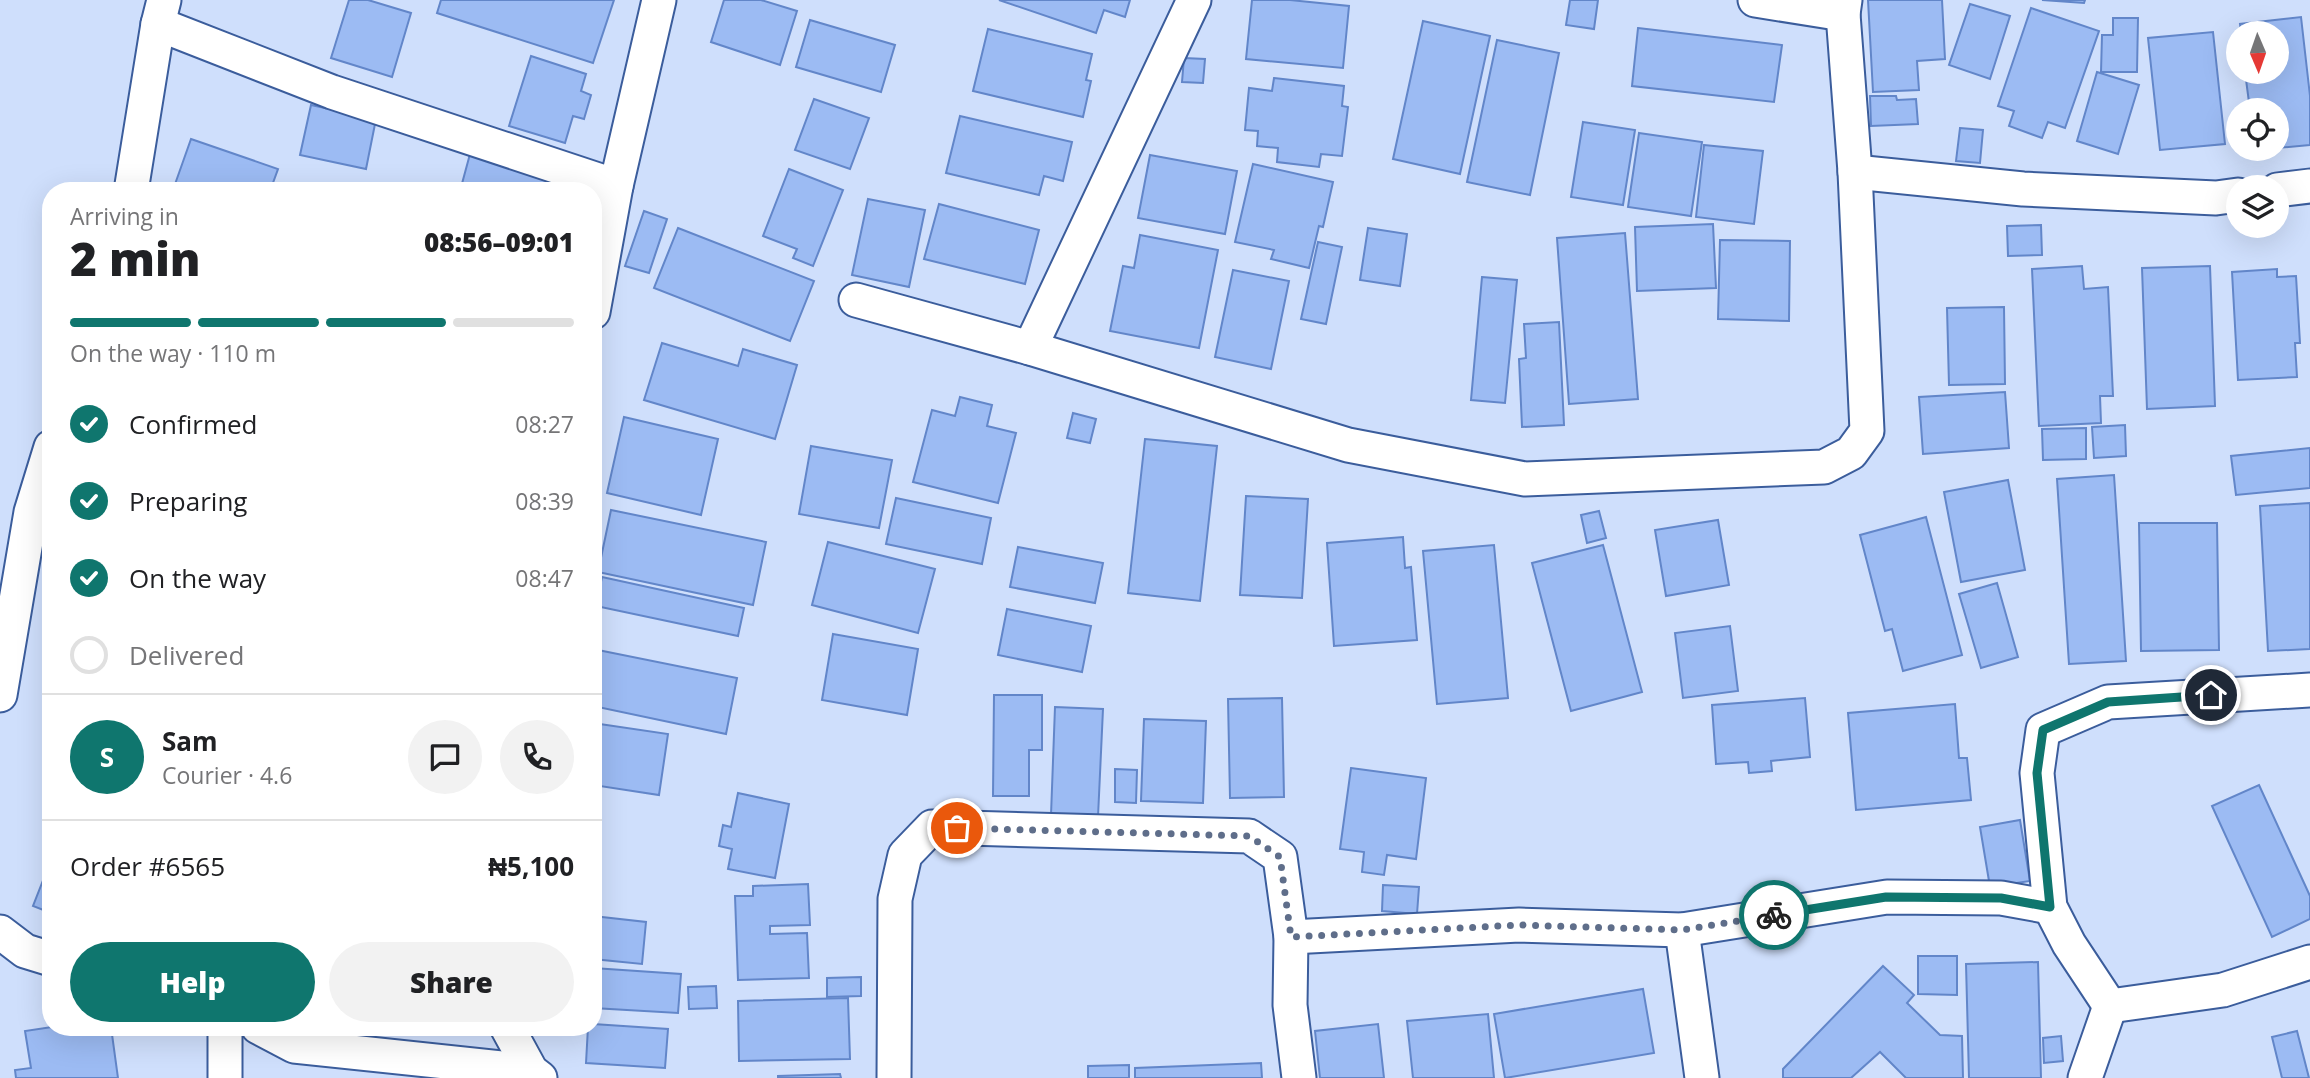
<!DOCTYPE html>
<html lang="en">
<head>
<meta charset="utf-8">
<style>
	:root { --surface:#fff; --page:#f2f2f2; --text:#202124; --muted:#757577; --line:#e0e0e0; --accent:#0f766e }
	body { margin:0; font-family:"Open Sans",sans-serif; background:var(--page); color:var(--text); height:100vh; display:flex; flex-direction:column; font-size:26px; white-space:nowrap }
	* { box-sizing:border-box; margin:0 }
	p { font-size:23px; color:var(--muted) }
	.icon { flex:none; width:38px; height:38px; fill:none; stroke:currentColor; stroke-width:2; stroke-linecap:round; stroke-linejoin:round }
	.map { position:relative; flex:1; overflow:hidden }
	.details { position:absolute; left:42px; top:182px; width:560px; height:854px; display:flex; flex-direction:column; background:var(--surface); border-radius:28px; box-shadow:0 7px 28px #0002 }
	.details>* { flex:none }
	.needle { width:46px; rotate:178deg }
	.controls { position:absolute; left:2226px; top:21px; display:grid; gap:14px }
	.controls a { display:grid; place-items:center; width:63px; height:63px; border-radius:50%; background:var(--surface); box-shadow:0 7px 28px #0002; font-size:35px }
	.pin { position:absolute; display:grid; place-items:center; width:60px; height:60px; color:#fff; margin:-30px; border:4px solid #fff; border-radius:50%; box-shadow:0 2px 7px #0007 }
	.courier { position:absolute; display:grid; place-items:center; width:70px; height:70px; margin:-35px; border:5px solid #0f766e; border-radius:50%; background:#fff; color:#222; box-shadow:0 2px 9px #0007 }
	.overview em { font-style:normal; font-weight:800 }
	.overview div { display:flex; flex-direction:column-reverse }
	.overview { display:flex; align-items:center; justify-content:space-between; height:119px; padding:0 28px }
	h1 { font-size:46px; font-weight:800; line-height:52px }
	.bar { display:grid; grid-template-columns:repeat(4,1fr); gap:10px 7px; align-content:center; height:84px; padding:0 28px }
	.bar i { height:9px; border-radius:5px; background:var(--line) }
	.bar .on { background:var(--accent) }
	.bar p { grid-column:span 4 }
	.line { display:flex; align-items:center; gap:18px; padding:0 28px; border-top:2px solid var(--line) }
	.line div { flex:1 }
	.round { display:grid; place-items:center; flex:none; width:74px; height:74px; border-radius:37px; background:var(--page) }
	ol { padding:0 28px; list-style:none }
	li { display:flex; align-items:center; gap:21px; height:77px }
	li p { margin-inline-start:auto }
	li .icon { padding:7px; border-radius:50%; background:var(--accent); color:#fff; stroke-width:4 }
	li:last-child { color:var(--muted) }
	li i { width:38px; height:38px; border:4px solid var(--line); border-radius:50% }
	.primary-button { display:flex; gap:14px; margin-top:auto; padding:14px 28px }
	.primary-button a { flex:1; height:80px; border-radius:42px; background:var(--accent); color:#fff; font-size:28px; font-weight:800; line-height:80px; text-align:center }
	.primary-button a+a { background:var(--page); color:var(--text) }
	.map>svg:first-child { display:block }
</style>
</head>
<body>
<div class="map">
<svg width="2310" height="1078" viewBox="0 0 2310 1078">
	<rect width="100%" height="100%" fill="#cfdffc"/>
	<!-- building -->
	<g fill="#9cbbf3" stroke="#6286c9" stroke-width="2">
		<path d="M349 0H368L411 13 392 77 331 58Z"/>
		<path d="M441 0H614L593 63 437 13Z"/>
		<path d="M724 0H761L797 11 780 65 711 42Z"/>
		<path d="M999 0H1130L1125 17 1104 10 1096 33Z"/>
		<path d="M1252 0H1290L1349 6 1343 68 1246 59Z"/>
		<path d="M1570 0H1598L1594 29 1566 25Z"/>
		<path d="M1868 0H1942L1945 59 1917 61 1919 90 1873 92Z"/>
		<path d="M2042 0H2085L2084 3Z"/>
		<path d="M1970 4 2010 16 1990 79 1949 65Z"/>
		<path d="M2031 8 2099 31 2065 128 2048 122 2042 138 2009 126 2014 111 1998 106Z"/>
		<path d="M2301 17 2310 96V145L2277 148V110H2250L2245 72H2277V33H2241L2240 24Z"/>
		<path d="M2113 18H2138L2137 72H2101L2102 35H2113Z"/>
		<path d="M810 20 895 45 881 92 796 67Z"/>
		<path d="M1423 21 1490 36 1460 174 1393 159Z"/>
		<path d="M1638 28 1782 45 1774 102 1632 86Z"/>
		<path d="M988 29 1092 54 1086 80 1091 81 1083 117 973 91Z"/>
		<path d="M2213 32 2225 144 2160 150 2148 38Z"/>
		<path d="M1497 40 1559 53 1530 195 1467 182Z"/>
		<path d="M531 56 586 74 581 91 591 95 584 119 573 116 565 143 509 126Z"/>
		<path d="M1184 58 1205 59 1203 83 1182 82Z"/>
		<path d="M2097 72 2139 85 2118 154 2077 141Z"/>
		<path d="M1274 78 1344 86 1342 106 1348 107 1342 156 1321 154 1319 167 1277 162 1278 148 1257 146 1258 131 1245 130 1249 88 1272 91Z"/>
		<path d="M1870 96H1896L1897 100 1916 99 1918 124 1871 126Z"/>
		<path d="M814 99 869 118 850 169 795 150Z"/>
		<path d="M311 105 376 119 366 169 300 155Z"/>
		<path d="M960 116 1072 142 1063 181 1044 176 1039 195 946 173Z"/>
		<path d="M1583 122 1635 130 1623 205 1571 197Z"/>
		<path d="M1960 128 1983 130 1980 163 1956 161Z"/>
		<path d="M1639 133 1702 142 1691 216 1628 207Z"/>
		<path d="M191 139 278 169 270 191H186L174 187Z"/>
		<path d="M1704 145 1763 151 1754 224 1696 217Z"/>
		<path d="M470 154 555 177 551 191H460Z"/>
		<path d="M1150 155 1237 171 1225 234 1138 218Z"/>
		<path d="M1253 164 1333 182 1323 227 1319 226 1309 268 1271 259 1274 250 1235 242Z"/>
		<path d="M789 169 843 190 813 266 793 258 797 249 763 236Z"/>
		<path d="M868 199 925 210 909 287 852 275Z"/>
		<path d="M939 204 1039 230 1025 284 924 259Z"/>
		<path d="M644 211 667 219 649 273 625 266Z"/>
		<path d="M1713 224 1716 288 1637 291 1635 227Z"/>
		<path d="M2041 225 2042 255 2008 256 2007 226Z"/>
		<path d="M678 228 814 281 790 341 654 288Z"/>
		<path d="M1368 228 1407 234 1400 286 1360 280Z"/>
		<path d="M1625 233 1638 399 1569 404 1557 238Z"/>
		<path d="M1140 235 1218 250 1199 348 1110 331 1123 266 1134 268Z"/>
		<path d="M1720 240 1790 241 1789 321 1718 319Z"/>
		<path d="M1318 242 1342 247 1326 324 1301 319Z"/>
		<path d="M2082 266 2084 289 2108 287 2113 396H2100L2101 423 2039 426 2032 269Z"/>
		<path d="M2210 266 2215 406 2147 409 2142 268Z"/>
		<path d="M2277 269V277L2296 276 2300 343H2295L2297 377 2238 380 2232 272Z"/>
		<path d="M1233 270 1289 281 1271 369 1215 357Z"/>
		<path d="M1482 277 1517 280 1505 403 1471 400Z"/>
		<path d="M2004 307 2005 384 1949 385 1947 308Z"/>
		<path d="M1559 322 1564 425 1522 427 1519 359 1526 358 1524 324Z"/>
		<path d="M662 343 738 366 743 349 797 365 775 439 644 400Z"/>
		<path d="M2005 392 2009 448 1923 454 1919 397Z"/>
		<path d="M960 397 992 405 987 426 1016 433 998 503 913 482 932 410 955 416Z"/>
		<path d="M1073 413 1096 419 1090 443 1067 438Z"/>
		<path d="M624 417 718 439 701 515 607 493Z"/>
		<path d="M2125 425 2126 456 2094 458 2092 427Z"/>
		<path d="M2086 428V459L2043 460 2042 429Z"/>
		<path d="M1145 439 1217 446 1200 601 1128 593Z"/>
		<path d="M811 446 892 460 879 528 799 514Z"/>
		<path d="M2310 448V488L2236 495 2231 456Z"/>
		<path d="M2114 475 2126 661 2069 664 2057 479Z"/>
		<path d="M2008 480 2025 570 1961 582 1944 492Z"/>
		<path d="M1246 496 1308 499 1302 598 1240 595Z"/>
		<path d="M896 498 991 518 982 564 886 544Z"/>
		<path d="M2310 503V649L2268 651 2260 506Z"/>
		<path d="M611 510 766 542 753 605 598 572Z"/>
		<path d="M1599 511 1606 538 1587 543 1581 515Z"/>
		<path d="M1926 517 1962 655 1903 671 1892 629 1885 631 1860 535Z"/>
		<path d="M1718 520 1729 585 1666 596 1655 530Z"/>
		<path d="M2139 523H2217L2219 650 2141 651Z"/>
		<path d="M1403 537 1405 568 1411 567 1417 640 1334 646 1327 543Z"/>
		<path d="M828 542 935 569 918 633 812 605Z"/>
		<path d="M1494 545 1508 698 1437 704 1423 551Z"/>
		<path d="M1603 545 1642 692 1571 711 1532 563Z"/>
		<path d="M1018 547 1103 563 1095 603 1010 587Z"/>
		<path d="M602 577 744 608 738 636 596 606Z"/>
		<path d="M1997 583 2018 657 1981 668 1959 594Z"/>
		<path d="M1007 609 1091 626 1082 672 998 655Z"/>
		<path d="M1730 626 1738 691 1683 698 1675 633Z"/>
		<path d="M833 634 918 649 907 715 822 700Z"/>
		<path d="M593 649 737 678 726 734 593 706Z"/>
		<path d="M994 695H1042V750H1029V796H993Z"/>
		<path d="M1282 698 1284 797 1230 798 1228 699Z"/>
		<path d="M1805 698 1810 757 1771 761 1772 771 1749 773 1748 762 1716 764 1712 705Z"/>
		<path d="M1955 704 1959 758H1967L1971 800 1856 810 1848 713Z"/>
		<path d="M1055 707 1103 709 1098 817 1051 815Z"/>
		<path d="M1144 719 1206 721 1203 803 1141 801Z"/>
		<path d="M593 723 668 734 659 795 593 785Z"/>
		<path d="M1351 768 1426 778 1416 859 1387 855 1384 875 1362 872 1364 852 1340 849Z"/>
		<path d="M1115 769 1137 770 1136 803 1115 802Z"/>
		<path d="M2259 785 2310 896V919L2272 937 2212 806Z"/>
		<path d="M738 793 789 804 775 878 728 869 732 849 719 846 723 825 731 827Z"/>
		<path d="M2020 820 2030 881 1990 887 1980 827Z"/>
		<path d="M51 860V913L33 906Z"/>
		<path d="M808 884 810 925 770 926V934L807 933 809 978 738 980 735 896H753V886Z"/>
		<path d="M1383 885 1419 887 1417 914 1382 911Z"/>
		<path d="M593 916 646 922 642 964 593 959Z"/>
		<path d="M1918 956H1957V995L1918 994Z"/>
		<path d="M2038 962 2041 1078H1969L1966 964Z"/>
		<path d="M1883 966 1914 995 1907 1003 1940 1035 1962 1036 1963 1078H1906L1880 1052 1851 1078H1783V1069Z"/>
		<path d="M593 968 681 974 678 1013 593 1008Z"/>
		<path d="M861 977V996L827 997V978Z"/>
		<path d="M716 986 717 1008 689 1009 688 987Z"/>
		<path d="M1643 989 1654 1053 1505 1078 1494 1014Z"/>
		<path d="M848 998 850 1059 739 1061 738 1001Z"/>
		<path d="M1488 1014 1494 1078H1413L1407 1021Z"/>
		<path d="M593 1024 668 1029 665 1068 586 1063 588 1027H593Z"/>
		<path d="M1378 1024 1384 1078H1320L1315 1031Z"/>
		<path d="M52 1027H111L118 1078H16L15 1070 31 1068 25 1031Z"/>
		<path d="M2297 1031 2309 1078H2282L2272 1037Z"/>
		<path d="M2061 1036 2063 1061 2044 1063 2043 1038Z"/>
		<path d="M1261 1063 1262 1078H1135V1068Z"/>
		<path d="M1129 1065V1078H1088V1066Z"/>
		<path d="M840 1074 841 1078H778V1076Z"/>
	</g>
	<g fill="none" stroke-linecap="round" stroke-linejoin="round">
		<!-- minor casing -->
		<g stroke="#3b5d9c" stroke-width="37">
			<g id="minor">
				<path d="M1755 0 1843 14"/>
				<path d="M158 24 332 92 616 186"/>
				<path d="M1855 172 2023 189 2216 198 2238 195"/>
				<path d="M2277 190 2310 186"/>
				<path d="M131 191 158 24 164 0"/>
				<path d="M856 300 1030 348 1348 445 1525 479 1824 467 1851 453 1867 431 1855 172 1843 14 1845 0"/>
				<path d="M593 312 616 186 659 0"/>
				<path d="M1030 348 1194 0"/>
				<path d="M0 695 31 512 51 447"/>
				<path d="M1682 930 1702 1078"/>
				<path d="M0 932 25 951 51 959"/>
				<path d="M1291 937 1519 925 1682 930 1887 897 2001 898 2050 907"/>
				<path d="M2110 1006 2069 944 2050 907 2037 773 2043 730 2108 702 2310 690"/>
				<path d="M2110 1006 2223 990 2310 962"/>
				<path d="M258 1027 294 1046 531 1071"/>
				<path d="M507 1027 531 1071 540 1078"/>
				<path d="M225 1078V1027"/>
				<path d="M894 1078 895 899 905 855 932 827 1249 836 1280 857 1291 937 1290 1005 1299 1078"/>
				<path d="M2085 1078 2110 1006"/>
			</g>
		</g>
		<!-- minor -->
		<use href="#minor" stroke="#fff" stroke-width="33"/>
	</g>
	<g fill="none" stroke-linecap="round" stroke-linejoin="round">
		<!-- done -->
		<path stroke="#5f6e8a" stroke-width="7" stroke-dasharray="0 12.6" d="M957 828 1249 836 1280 857 1291 937 1519 925 1682 930 1774 915"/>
		<!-- route -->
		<path stroke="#0f766e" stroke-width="9" d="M1774 915 1886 897 2001 898 2050 907 2037 773 2043 730 2108 702 2211 695"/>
	</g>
</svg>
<div class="controls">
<a><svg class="needle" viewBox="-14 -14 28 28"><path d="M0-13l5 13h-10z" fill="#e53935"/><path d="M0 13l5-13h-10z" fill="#757577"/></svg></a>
<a><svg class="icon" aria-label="locate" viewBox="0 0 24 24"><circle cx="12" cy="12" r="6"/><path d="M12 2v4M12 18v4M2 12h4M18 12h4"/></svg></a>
<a><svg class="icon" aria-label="layers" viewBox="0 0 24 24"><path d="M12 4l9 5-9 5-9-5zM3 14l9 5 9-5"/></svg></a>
</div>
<div class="pin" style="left:957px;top:828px;background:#ea580c"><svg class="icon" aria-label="bag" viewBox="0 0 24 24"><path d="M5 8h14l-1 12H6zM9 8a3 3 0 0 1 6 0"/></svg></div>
<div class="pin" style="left:2211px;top:695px;background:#1f2937"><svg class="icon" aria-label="home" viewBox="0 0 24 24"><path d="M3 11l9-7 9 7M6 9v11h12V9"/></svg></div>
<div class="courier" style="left:1774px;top:915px"><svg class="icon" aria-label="bike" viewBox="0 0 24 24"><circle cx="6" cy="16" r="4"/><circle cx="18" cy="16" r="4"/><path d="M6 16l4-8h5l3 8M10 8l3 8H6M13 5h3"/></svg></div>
<section class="details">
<div class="overview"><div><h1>2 min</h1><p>Arriving in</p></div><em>08:56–09:01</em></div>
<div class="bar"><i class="on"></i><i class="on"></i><i class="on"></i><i></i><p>On the way · 110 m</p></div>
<ol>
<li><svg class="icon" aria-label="check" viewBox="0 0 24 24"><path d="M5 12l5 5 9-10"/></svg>Confirmed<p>08:27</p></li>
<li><svg class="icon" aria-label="check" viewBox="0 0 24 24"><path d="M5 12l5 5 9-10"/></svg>Preparing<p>08:39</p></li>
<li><svg class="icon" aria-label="check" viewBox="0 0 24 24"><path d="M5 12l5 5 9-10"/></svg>On the way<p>08:47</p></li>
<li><i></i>Delivered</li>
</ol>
<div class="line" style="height:126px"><b class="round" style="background:var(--accent);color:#fff">S</b><div><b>Sam</b><p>Courier · 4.6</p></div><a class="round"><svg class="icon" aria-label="chat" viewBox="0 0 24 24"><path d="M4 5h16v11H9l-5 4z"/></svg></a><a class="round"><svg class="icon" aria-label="phone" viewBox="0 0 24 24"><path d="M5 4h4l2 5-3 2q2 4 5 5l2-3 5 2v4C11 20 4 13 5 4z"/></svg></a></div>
<div class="line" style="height:91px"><div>Order #6565</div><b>₦5,100</b></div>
<div class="primary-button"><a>Help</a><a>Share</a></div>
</section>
</div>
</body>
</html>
